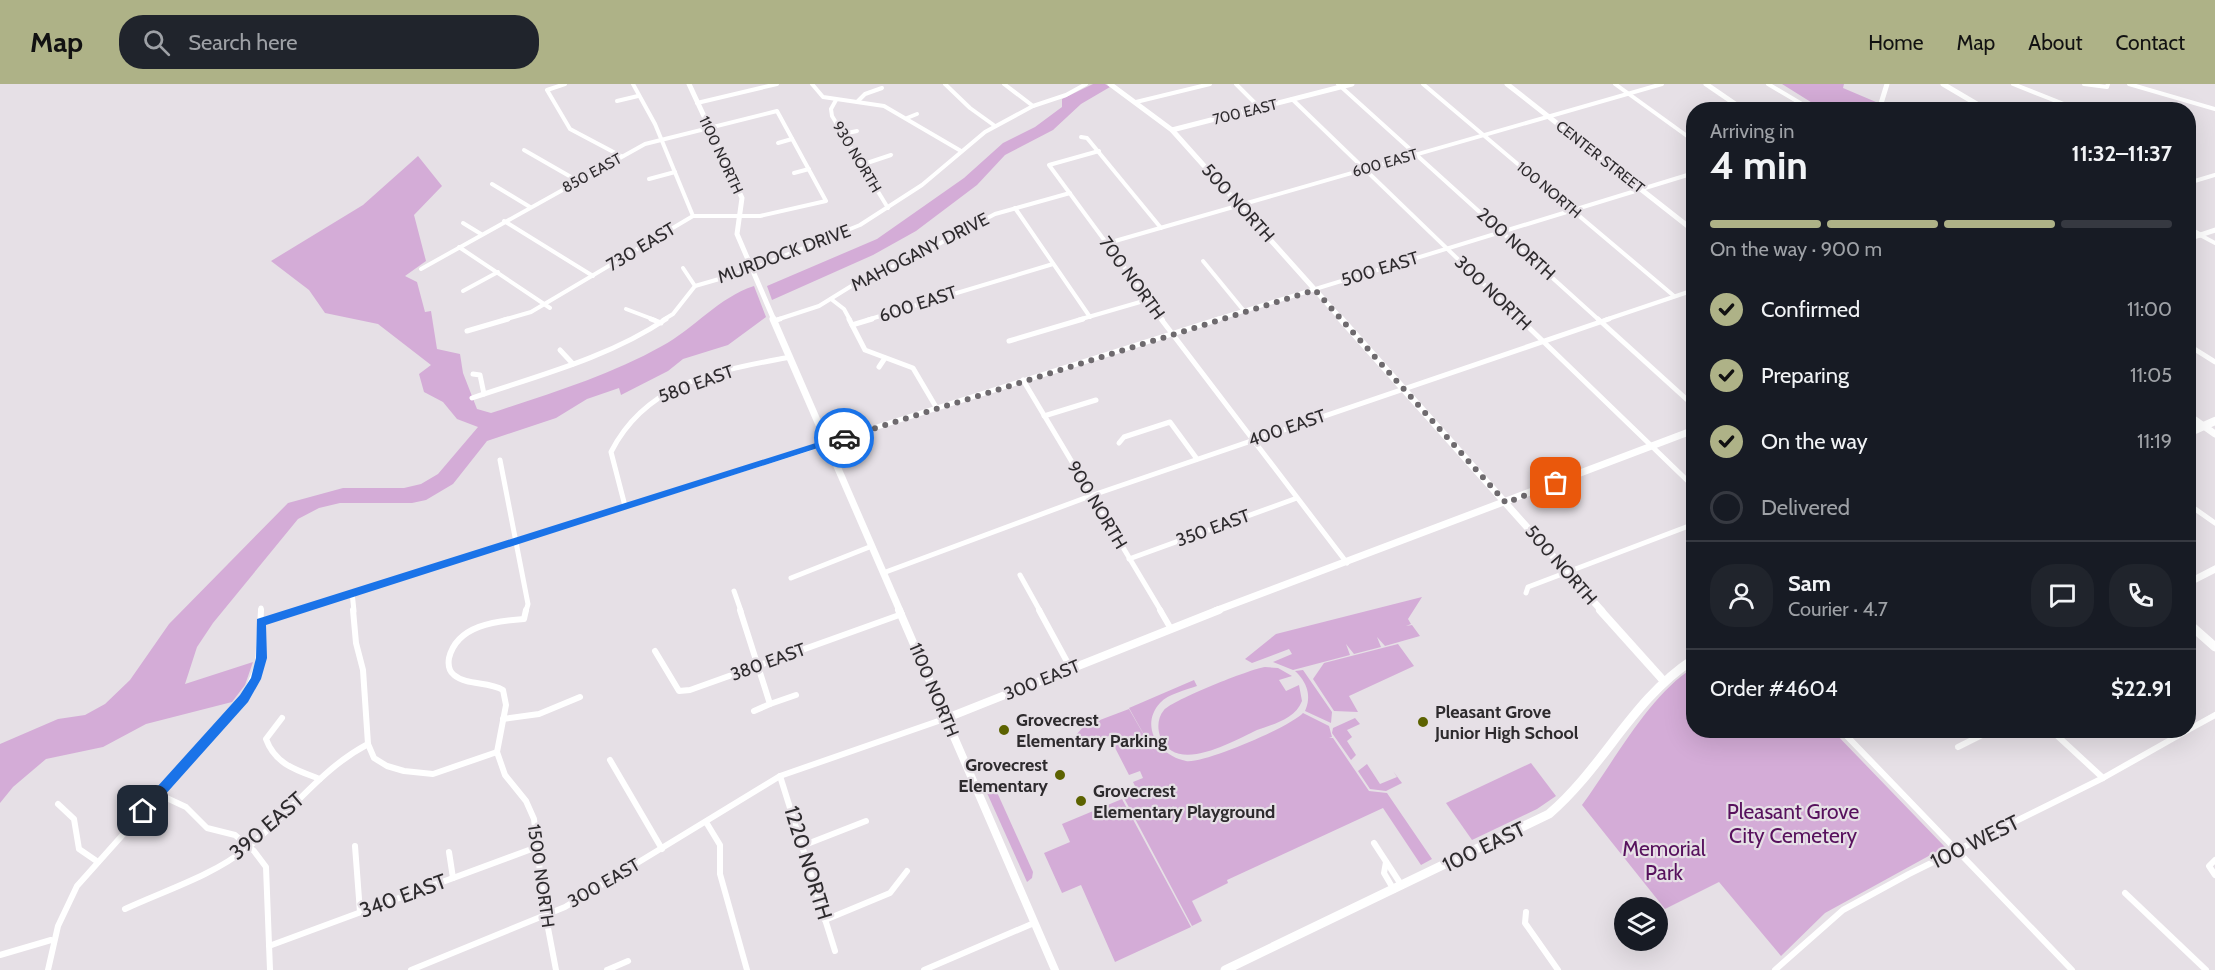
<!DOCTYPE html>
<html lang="en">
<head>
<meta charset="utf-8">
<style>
	:root { --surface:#171b24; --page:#20242c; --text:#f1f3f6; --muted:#9ea1a6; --line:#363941; --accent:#aeb287 }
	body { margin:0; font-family:Cabin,sans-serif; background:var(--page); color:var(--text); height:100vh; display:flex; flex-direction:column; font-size:22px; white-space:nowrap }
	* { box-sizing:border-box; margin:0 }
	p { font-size:20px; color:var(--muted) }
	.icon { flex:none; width:33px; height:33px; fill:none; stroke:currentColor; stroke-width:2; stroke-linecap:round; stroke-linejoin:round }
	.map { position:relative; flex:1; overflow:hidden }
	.drawer { position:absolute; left:1686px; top:18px; width:510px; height:636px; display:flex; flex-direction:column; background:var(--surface); border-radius:24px; box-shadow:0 6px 24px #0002 }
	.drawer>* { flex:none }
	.tools { position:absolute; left:1614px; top:813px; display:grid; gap:12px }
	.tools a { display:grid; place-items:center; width:54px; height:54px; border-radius:50%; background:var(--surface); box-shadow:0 6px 24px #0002; font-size:30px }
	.pin { position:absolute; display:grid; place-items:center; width:51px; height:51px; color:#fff; margin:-26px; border-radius:12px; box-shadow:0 3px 9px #0006 }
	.courier { position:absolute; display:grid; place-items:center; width:60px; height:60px; margin:-30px; border:4px solid #1a73e8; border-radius:50%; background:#fff; color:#222; box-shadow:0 2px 8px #0007 }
	.summary em { font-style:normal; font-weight:700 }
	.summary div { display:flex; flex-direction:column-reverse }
	.summary { display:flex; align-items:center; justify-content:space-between; height:102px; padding:0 24px }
	h1 { font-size:39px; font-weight:700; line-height:45px }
	.bar { display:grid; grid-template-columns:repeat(4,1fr); gap:9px 6px; align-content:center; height:72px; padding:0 24px }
	.bar i { height:8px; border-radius:4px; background:var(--line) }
	.bar .active { background:var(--accent) }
	.bar p { grid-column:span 4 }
	.line { display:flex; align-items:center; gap:15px; padding:0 24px; border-top:2px solid var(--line) }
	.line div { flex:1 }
	.round { display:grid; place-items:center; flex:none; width:63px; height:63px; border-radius:24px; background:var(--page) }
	ol { padding:0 24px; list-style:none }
	li { display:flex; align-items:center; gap:18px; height:66px }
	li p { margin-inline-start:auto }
	li .icon { padding:6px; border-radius:50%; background:var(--accent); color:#111; stroke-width:4 }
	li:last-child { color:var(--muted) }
	li i { width:33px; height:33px; border:3px solid var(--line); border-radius:50% }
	header { display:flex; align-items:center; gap:36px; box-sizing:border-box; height:84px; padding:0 30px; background:var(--accent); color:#111 }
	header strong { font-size:28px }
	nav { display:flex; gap:33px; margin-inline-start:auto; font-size:21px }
	.search { width:420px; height:54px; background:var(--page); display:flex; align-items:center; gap:15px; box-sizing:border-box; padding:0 21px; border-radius:24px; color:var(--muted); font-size:22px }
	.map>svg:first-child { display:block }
</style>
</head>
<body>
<header>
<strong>Map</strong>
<div class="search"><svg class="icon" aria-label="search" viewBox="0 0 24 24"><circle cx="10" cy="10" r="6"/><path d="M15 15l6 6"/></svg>Search here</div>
<nav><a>Home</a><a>Map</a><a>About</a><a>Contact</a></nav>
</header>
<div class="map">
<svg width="2215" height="886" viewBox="0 0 2215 886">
	<rect width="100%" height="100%" fill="#e6e0e6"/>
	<!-- green -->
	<g fill="#d4acd7">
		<path d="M1093 0H1105L1110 3 1081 20 1053 46 1005 71 977 101 916 147 873 171 772 216 767 202 877 155 964 94 1003 59 1035 43 1062 23V15Z"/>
		<path d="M1782 0H1844L1843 4 1876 18 1874 25H1822Z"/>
		<path d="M418 72 442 102 414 131 426 177 405 192 417 198 425 228 431 227 437 265 460 270 463 289 477 325 491 329C548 310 609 292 662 262 694 245 719 213 754 202L766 233 728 261 683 275 668 287 621 311 619 304 587 315 556 334 487 357 453 400 426 416 412 419H340L319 424 298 435 213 539 197 563 185 600 253 578 245 601 232 618 146 640 103 663 46 675 13 703 0 719V660L58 635 85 631 105 620 130 596 169 540 288 419 343 404H404L421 400 438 390 478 343 457 335 443 318 424 308 419 290 431 281 378 240 325 229 309 206 271 177 363 121Z"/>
		<path d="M1422 513 1408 535 1411 540 1406 542 1412 541 1420 552 1385 562 1377 553 1381 563 1354 570 1346 560 1350 571 1293 586 1273 578 1292 570 1289 565 1252 579 1245 575 1276 550Z"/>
		<path d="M1398 560 1414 582 1349 612 1358 628 1334 627 1313 595 1324 579Z"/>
		<path d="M1265 583 1278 584 1292 592 1279 596 1286 607 1299 601 1302 617C1295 635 1274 640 1257 646 1233 657 1175 692 1160 652 1157 643 1158 633 1164 626 1173 616 1250 585 1265 583Z"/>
		<path d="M1693 584 1694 646 1833 647 1945 763 1825 829 1781 872 1719 798 1665 825 1582 721C1613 679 1650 610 1693 584Z"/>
		<path d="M1303 586 1332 628 1331 639 1305 627C1312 612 1307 598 1295 587Z"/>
		<path d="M1194 596 1197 602C1186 606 1168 610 1160 619 1139 642 1159 672 1186 677 1204 680 1290 643 1303 629L1329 642 1332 653 1329 654H1333L1369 707 1387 709 1432 775 1421 781 1383 724 1227 796 1228 799 1192 817 1202 837 1192 842 1124 714 1138 708 1133 698 1143 694 1140 687 1129 691 1109 652 1081 663 1076 651 1084 642 1129 625 1156 672 1129 624Z"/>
		<path d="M1355 634 1360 640 1347 646 1352 653 1347 657 1356 671 1351 676 1332 649 1333 644Z"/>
		<path d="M1531 679 1556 712 1537 725 1472 756 1446 719Z"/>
		<path d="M1367 680 1380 700 1397 693 1393 687 1402 699 1386 707 1370 705 1358 687Z"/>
		<path d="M996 706 1033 788 1032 794 1027 798 987 709Z"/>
		<path d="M1122 715 1191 843 1115 878 1081 801 1062 809 1044 769 1070 758 1062 740Z"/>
	</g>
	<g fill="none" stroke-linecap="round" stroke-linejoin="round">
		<!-- minor-far2 -->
		<g stroke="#fff" stroke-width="4">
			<path d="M565 0 547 6 570 45 621 72"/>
			<path d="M633 0 655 40 693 132"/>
			<path d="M812 0 823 13 884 22 961 67"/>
			<path d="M945 0 970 24 995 42"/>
			<path d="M1004 0 1033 22"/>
			<path d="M1236 0 1260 24"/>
			<path d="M1338 0 1599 236"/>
			<path d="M1423 0 1674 212"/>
			<path d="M1615 0 1694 57"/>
			<path d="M1768 0 1812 26"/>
			<path d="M2013 0 2079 26"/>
			<path d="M2084 0 2107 3 2108 0"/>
			<path d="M2129 0 2215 25"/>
			<path d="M1292 15 1521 236"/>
			<path d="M836 16 831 25 832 32 888 124"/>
			<path d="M617 17 638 12"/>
			<path d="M857 18 865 10 882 4"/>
			<path d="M1136 18 1210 0"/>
			<path d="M697 19 777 0"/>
			<path d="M907 34 917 30"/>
			<path d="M843 50 857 47"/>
			<path d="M1081 53 1087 54 1161 144"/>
			<path d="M778 59 792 55"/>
			<path d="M524 66 578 97"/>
			<path d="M1099 67 1049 81 1163 236"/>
			<path d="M861 81 891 71"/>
			<path d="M794 89 809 85"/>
			<path d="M649 95 675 88"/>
			<path d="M2188 99 2215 91"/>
			<path d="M492 100 530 123"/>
			<path d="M1015 124 1090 233"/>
			<path d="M504 137 593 192"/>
			<path d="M463 139 481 150"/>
			<path d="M2200 151 2215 159"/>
			<path d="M1108 159 1662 0"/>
			<path d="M459 163 550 224"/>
			<path d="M1203 177 1244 227"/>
			<path d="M683 184 695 202"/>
			<path d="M421 185 645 60 777 27 826 117 760 132H693L531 228 503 236"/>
			<path d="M463 207 498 188"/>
			<path d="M831 215 844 225 850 236"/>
			<path d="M626 225 655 236"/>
			<path d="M663 236 673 230 695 202 747 187 860 141 922 101 985 48 1033 22 1066 11 1086 0"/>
			<path d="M776 236 819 222 853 201 920 170 995 130 1070 109"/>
			<path d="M867 236 1053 180"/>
			<path d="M1078 236 1147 216"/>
			<path d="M1214 236 1694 89"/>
			<path d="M1605 236 1694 206"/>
		</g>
		<!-- minor-far1 -->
		<g stroke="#fff" stroke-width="5">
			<path d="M651 235 661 239"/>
			<path d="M849 235 865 266 913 284 936 323"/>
			<path d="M1161 235 1347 479"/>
			<path d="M1520 235 1694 403"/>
			<path d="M1598 235 1694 322"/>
			<path d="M774 237 780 235"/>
			<path d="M852 241 872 235"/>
			<path d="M467 247 508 235"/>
			<path d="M1009 257 1083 235"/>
			<path d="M2188 261 2215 278"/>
			<path d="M560 266 573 280"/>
			<path d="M879 283 885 274"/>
			<path d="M473 290 480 291 484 310"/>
			<path d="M1023 296 1161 527"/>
			<path d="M472 314C537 292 608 274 666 235"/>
			<path d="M1044 332 1096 316"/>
			<path d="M1119 359 1124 353 1170 338 1197 375"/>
			<path d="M500 376 528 520 526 527"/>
			<path d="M2188 420 2215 439"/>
			<path d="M625 422 611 368C647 297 718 287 790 273"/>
			<path d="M1129 475 1297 414"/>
			<path d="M883 489 1093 411 1609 235"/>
			<path d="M1020 491 1040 527"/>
			<path d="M791 494 872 462"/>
			<path d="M734 507 741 527"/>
			<path d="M352 508 354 527"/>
			<path d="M1526 509 1528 503 1694 440"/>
			<path d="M261 527V524"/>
			<path d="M294 527 1219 235"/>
		</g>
		<!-- minor -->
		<g stroke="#fff" stroke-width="6">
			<path d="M353 526 356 559 363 586 368 660 374 674 387 682 404 687 433 690 497 668"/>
			<path d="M526 526 524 535C496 537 457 541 449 574 448 580 449 587 454 591 467 602 488 597 503 606L506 621 497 668 505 691 526 717 534 735 544 823 556 886"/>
			<path d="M740 526 770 620 754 627"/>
			<path d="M1039 526 1071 585"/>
			<path d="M1160 526 1171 545"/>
			<path d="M261 538 299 526"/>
			<path d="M655 567 679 607 690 606 902 530"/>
			<path d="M770 620 796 611"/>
			<path d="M282 634 266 655C275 680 296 686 320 695"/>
			<path d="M503 635 539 630 580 613"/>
			<path d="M1841 646 2072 886"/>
			<path d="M2051 646 2103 694"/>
			<path d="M2188 646 2215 631"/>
			<path d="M1958 663 1992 646"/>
			<path d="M610 676 662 765"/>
			<path d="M780 692 835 867"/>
			<path d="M158 710 186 723 207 744 235 751 254 767 266 783 270 886"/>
			<path d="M58 720 74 735 79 765 98 778"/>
			<path d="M706 738 720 761V790L747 886"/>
			<path d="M1374 759 1402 802"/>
			<path d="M355 762 360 828"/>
			<path d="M802 762 866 737"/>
			<path d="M449 768 453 794"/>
			<path d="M2215 776 2209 782 2215 791"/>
			<path d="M1386 778 1384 789 1394 806"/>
			<path d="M2125 809 2206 886"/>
			<path d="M125 825C166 806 212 792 247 764 290 730 319 686 368 660"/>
			<path d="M1526 828 1525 839 1558 886"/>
			<path d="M825 836 890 809 907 787"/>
			<path d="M269 862 537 763"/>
			<path d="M0 871 51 856"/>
			<path d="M48 886 58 842 77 802 244 615 258 581 261 526"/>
			<path d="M411 886 565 823 780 692 947 634"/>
			<path d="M607 886 628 877"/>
			<path d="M924 886 1034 839"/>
			<path d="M1775 886 1843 826 1909 790 2103 694 2188 646"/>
		</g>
		<!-- tertiary-far2 -->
		<g stroke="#fff" stroke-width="5">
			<path d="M689 0 742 114 737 150 774 236"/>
			<path d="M1110 0 1172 46 1342 236"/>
			<path d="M1507 0 1694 147"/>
			<path d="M1706 0 1744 26"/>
			<path d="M1943 0 1987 26"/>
			<path d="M1879 26 1887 0"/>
			<path d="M1172 46 1352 0"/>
			<path d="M2188 144 2200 151"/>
			<path d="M2188 155 2215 146"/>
		</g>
		<!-- tertiary-far1 -->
		<g stroke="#fff" stroke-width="7">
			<path d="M773 235 900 527"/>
			<path d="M1341 235 1602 527"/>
			<path d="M2188 331 2215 350"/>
			<path d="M2188 499 2215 485"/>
			<path d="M1215 527 1694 346"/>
		</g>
		<!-- tertiary -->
		<g stroke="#fff" stroke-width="8">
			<path d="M899 526 1055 886"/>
			<path d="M1600 526 1662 595"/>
			<path d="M947 634 1219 526"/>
		</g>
		<!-- secondary-far1 -->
		<path stroke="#fff" stroke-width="8" d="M2188 349 2215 337"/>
		<!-- secondary -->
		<g stroke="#fff" stroke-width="9">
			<path d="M2188 539 2215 563"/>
			<path d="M1225 886 1549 730C1604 683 1632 615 1694 575"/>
		</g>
	</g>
	<!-- route -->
	<path fill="#1a73e8" d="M841 351 849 354 266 541 267 574 261 595 248 618 147 731H139V723L240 611 251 594 256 574 257 535Z"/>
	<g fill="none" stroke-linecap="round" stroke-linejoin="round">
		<!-- done -->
		<path stroke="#6e6a6e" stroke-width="6" stroke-dasharray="0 10.8" d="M844 354 1315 206 1506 419 1556 399"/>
	</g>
	<!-- markers -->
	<g fill="#5c6200" stroke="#e6e0e6" stroke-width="2">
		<circle cx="1423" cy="638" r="6"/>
		<circle cx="1004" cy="646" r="6"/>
		<circle cx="1060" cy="691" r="6"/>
		<circle cx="1081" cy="717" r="6"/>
	</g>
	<g text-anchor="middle" stroke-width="4.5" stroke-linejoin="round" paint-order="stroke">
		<!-- far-street labels -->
		<g font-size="15" fill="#2e2b2e" stroke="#e6e0e6">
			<text transform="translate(1245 28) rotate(-14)" y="5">700 EAST</text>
			<text transform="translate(721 71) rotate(65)" y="5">1100 NORTH</text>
			<text transform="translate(857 73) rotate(59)" y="5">930 NORTH</text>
			<text transform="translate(1600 73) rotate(38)" y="5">CENTER STREET</text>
			<text transform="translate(1385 79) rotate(-16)" y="5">600 EAST</text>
			<text transform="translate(592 89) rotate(-29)" y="5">850 EAST</text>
			<text transform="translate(1549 106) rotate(40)" y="5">100 NORTH</text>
		</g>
		<!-- street labels -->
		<g font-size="18" fill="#2e2b2e" stroke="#e6e0e6">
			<text transform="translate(1238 119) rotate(48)" y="6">500 NORTH</text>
			<text transform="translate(1516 160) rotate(42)" y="6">200 NORTH</text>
			<text transform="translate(641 163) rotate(-31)" y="6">730 EAST</text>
			<text transform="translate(920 168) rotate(-27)" y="6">MAHOGANY DRIVE</text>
			<text transform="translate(784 170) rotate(-20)" y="6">MURDOCK DRIVE</text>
			<text transform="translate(1380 185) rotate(-17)" y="6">500 EAST</text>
			<text transform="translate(1132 194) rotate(54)" y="6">700 NORTH</text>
			<text transform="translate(1493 209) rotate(44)" y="6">300 NORTH</text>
			<text transform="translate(918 220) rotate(-18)" y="6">600 EAST</text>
			<text transform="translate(696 300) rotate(-20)" y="6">580 EAST</text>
			<text transform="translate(1287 344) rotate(-19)" y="6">400 EAST</text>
			<text transform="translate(1097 421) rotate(59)" y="6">900 NORTH</text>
			<text transform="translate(1213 444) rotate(-20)" y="6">350 EAST</text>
			<text transform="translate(1561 481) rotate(49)" y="6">500 NORTH</text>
			<text transform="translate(768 578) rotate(-20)" y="6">380 EAST</text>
			<text transform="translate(1042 596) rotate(-22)" y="6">300 EAST</text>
			<text transform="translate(934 606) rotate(67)" y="6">1100 NORTH</text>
			<text transform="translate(541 792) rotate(82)" y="6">1500 NORTH</text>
			<text transform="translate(604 799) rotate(-30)" y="6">300 EAST</text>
		</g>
		<!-- poi labels -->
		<g font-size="18" font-weight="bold" fill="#2e2b2e" stroke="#e6e0e6" text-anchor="start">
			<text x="1435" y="634">Pleasant Grove<tspan x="1435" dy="21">Junior High School</tspan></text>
			<text x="1016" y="642">Grovecrest<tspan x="1016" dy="21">Elementary Parking</tspan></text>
			<text x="1048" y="687" text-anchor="end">Grovecrest<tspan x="1048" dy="21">Elementary</tspan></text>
			<text x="1093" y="713">Grovecrest<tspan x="1093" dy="21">Elementary Playground</tspan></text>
		</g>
		<!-- near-park labels -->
		<g font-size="21" fill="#57115d" stroke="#e6e0e6">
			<text x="1793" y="735">Pleasant Grove<tspan x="1793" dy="24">City Cemetery</tspan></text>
			<text x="1664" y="772">Memorial<tspan x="1664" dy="24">Park</tspan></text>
		</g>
		<!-- near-street labels -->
		<g font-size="21" fill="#2e2b2e" stroke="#e6e0e6">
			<text transform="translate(267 742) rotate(-41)" y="7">390 EAST</text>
			<text transform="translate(1975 758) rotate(-26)" y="7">100 WEST</text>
			<text transform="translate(1484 763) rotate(-26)" y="7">100 EAST</text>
			<text transform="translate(808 779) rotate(73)" y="7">1220 NORTH</text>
			<text transform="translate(403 812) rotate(-20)" y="7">340 EAST</text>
		</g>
	</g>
</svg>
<div class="tools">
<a><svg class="icon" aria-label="layers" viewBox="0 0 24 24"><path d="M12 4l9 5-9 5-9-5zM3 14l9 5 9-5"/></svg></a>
</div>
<div class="pin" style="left:1556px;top:399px;background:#ea580c"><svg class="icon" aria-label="bag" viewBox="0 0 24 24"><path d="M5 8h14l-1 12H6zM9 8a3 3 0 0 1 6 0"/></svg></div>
<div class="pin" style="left:143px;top:727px;background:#1f2937"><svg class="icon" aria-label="home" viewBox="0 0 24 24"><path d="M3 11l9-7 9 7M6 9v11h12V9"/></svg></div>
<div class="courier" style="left:844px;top:354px"><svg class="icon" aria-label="car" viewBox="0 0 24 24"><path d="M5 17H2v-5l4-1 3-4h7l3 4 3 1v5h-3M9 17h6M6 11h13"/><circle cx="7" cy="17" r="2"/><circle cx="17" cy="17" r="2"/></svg></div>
<section class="drawer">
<div class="summary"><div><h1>4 min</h1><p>Arriving in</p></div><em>11:32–11:37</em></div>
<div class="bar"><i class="active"></i><i class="active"></i><i class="active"></i><i></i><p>On the way · 900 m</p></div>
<ol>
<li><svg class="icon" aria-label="check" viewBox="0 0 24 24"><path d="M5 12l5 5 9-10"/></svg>Confirmed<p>11:00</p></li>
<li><svg class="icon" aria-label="check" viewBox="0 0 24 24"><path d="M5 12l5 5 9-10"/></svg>Preparing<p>11:05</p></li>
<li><svg class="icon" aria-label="check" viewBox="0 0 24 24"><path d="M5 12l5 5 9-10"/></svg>On the way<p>11:19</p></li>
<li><i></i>Delivered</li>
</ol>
<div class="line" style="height:108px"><a class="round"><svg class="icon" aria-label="person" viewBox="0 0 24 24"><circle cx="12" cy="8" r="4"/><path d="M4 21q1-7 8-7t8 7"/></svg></a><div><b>Sam</b><p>Courier · 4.7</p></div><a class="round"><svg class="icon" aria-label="chat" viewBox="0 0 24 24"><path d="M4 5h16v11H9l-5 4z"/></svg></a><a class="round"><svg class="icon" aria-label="phone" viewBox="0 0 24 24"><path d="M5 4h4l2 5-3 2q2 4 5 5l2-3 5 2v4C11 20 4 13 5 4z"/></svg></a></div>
<div class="line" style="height:78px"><div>Order #4604</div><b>$22.91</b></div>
</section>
</div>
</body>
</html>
